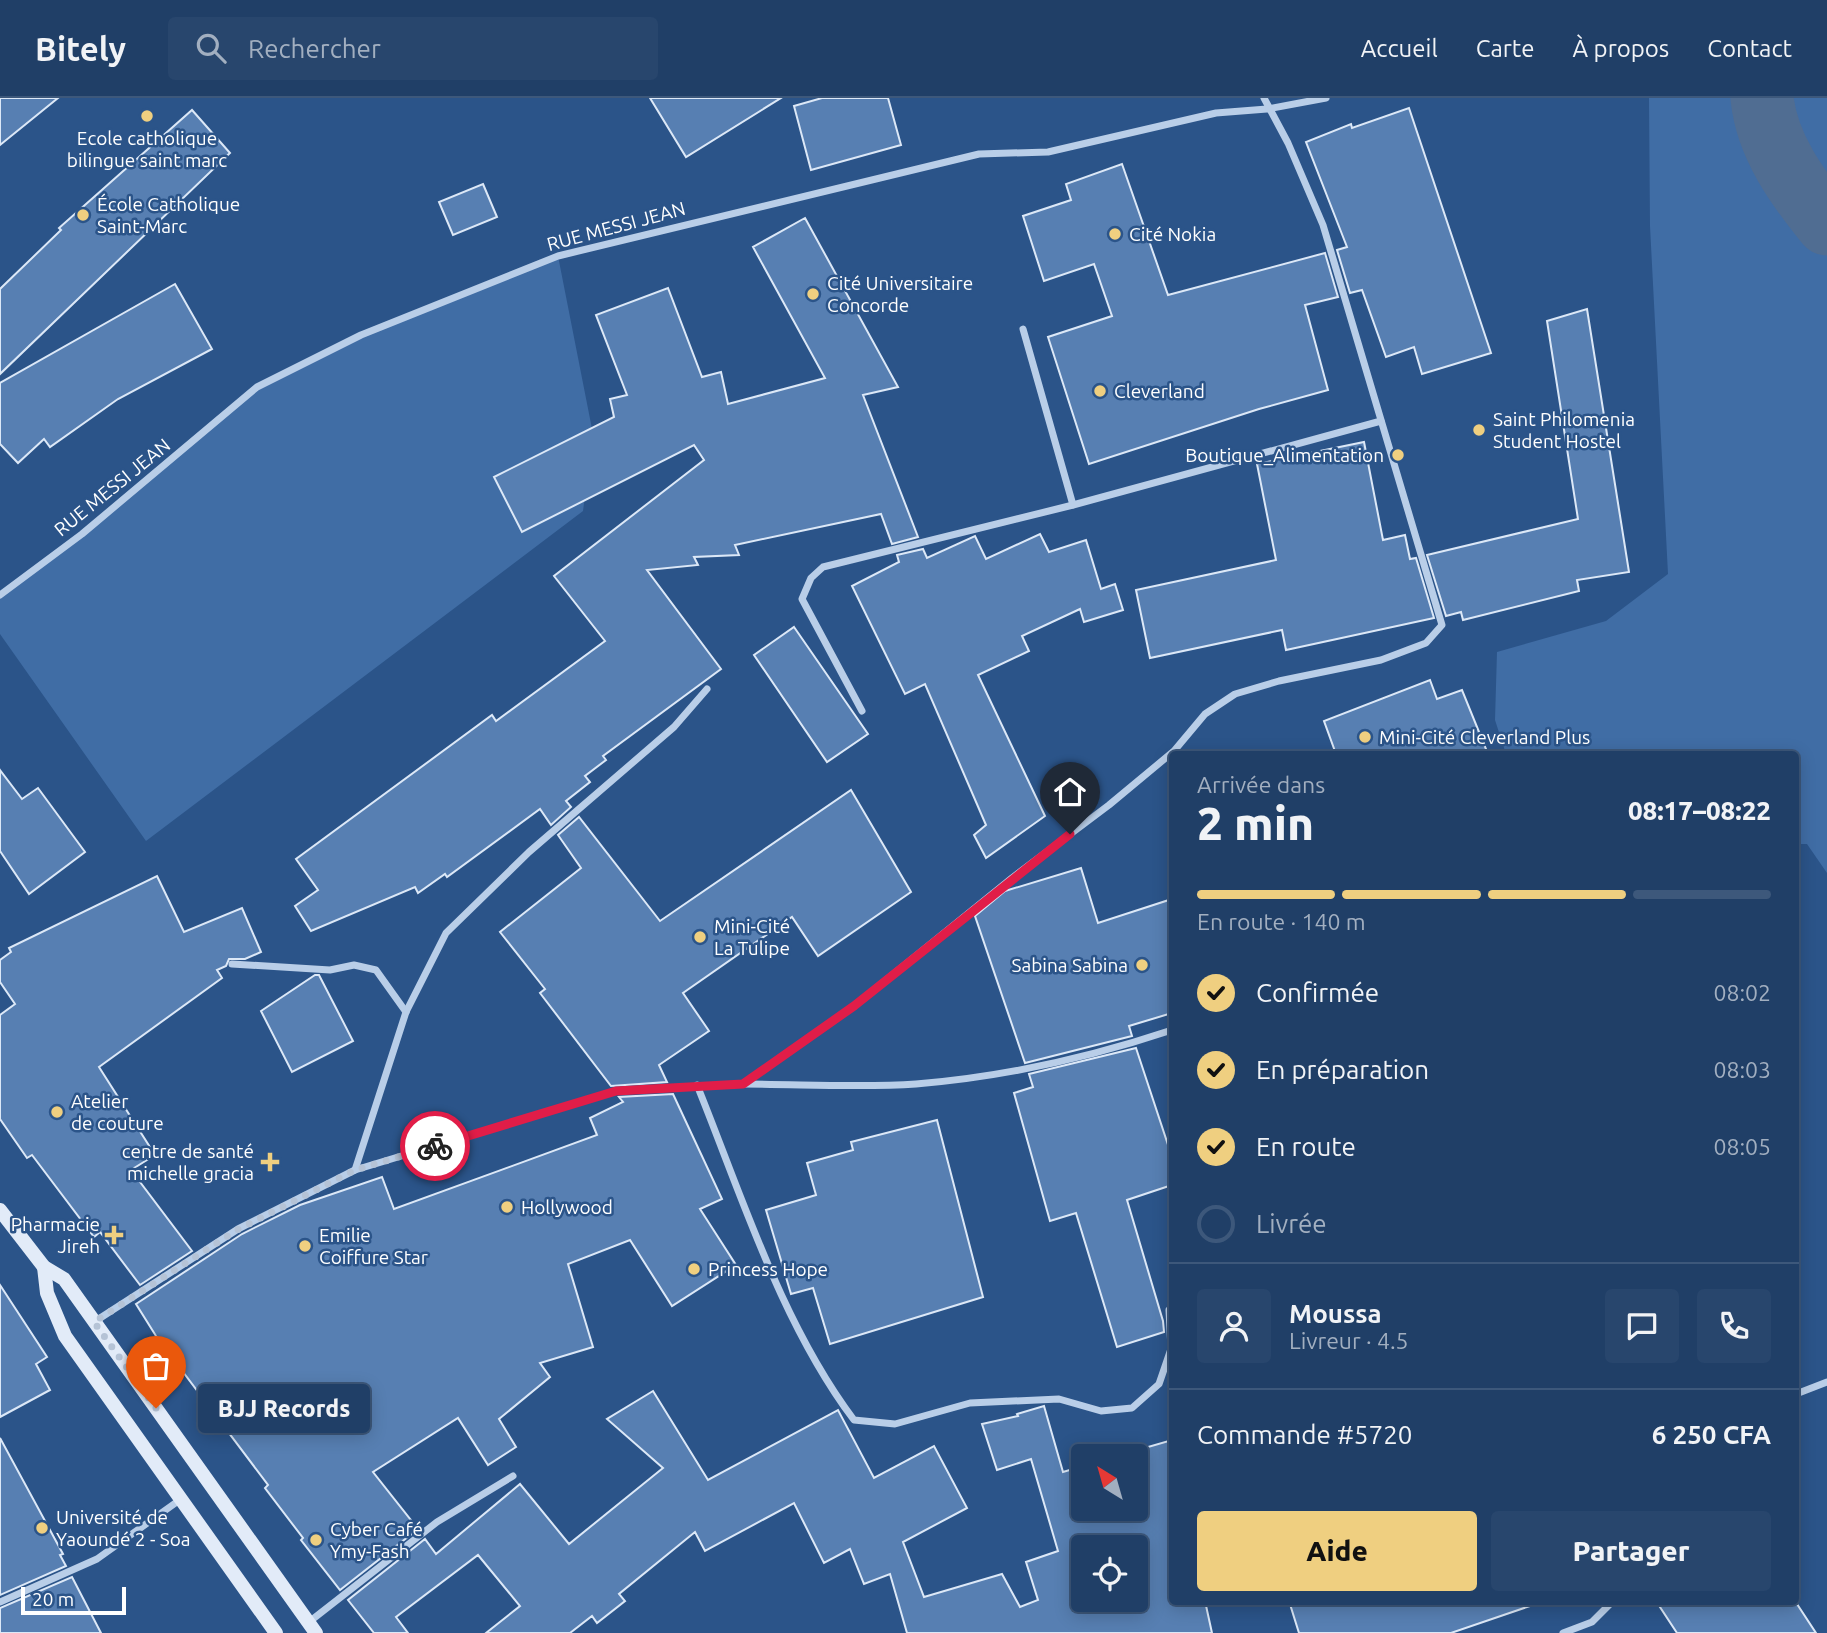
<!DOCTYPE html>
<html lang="fr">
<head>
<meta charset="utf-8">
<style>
	:root { --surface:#203f67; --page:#28466d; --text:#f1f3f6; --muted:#a2afc0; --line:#3d587b; --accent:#efcf80 }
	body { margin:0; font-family:Ubuntu,sans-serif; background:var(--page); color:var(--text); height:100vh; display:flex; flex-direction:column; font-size:26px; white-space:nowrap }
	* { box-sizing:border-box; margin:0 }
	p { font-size:23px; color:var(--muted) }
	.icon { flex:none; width:38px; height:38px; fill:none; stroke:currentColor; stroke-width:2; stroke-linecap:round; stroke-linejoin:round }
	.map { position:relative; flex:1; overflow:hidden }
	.side { position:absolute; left:1169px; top:653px; width:630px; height:854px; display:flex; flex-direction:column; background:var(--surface); border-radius:7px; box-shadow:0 4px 18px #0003,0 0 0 2px var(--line) }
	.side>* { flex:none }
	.needle { width:46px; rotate:323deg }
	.tools { position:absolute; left:1071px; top:1346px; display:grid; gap:14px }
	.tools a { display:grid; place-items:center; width:77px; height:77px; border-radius:7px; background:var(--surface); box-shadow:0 4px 18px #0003,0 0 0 2px var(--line); font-size:35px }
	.scale { position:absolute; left:21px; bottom:18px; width:105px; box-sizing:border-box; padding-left:7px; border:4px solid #fff; border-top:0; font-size:19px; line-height:24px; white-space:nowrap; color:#fff; -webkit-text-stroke:5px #2b5489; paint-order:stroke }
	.pin { position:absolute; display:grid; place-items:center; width:60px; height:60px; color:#fff; margin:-72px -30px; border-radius:50% 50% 50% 0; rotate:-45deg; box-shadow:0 0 7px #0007 }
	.pin .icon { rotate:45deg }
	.courier { position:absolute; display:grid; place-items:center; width:70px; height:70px; margin:-35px; border:5px solid #e11d48; border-radius:50%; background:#fff; color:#222; box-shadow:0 2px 9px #0007 }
	.bubble { position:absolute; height:49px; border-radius:7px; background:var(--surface); box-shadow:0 4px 18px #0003,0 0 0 2px var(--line); font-size:23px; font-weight:800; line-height:49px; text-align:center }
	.summary em { font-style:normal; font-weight:800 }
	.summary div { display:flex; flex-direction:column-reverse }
	.summary { display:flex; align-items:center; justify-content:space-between; height:119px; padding:0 28px }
	h1 { font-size:46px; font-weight:800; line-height:52px }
	.bar { display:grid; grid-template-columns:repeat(4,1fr); gap:10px 7px; align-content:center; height:84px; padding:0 28px }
	.bar i { height:9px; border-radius:5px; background:var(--line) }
	.bar .current { background:var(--accent) }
	.bar p { grid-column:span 4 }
	.line { display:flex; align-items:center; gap:18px; padding:0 28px; border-top:2px solid var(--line) }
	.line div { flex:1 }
	.round { display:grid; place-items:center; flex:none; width:74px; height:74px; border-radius:7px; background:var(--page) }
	ol { padding:0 28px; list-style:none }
	li { display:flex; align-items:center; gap:21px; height:77px }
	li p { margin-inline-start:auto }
	li .icon { padding:7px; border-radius:50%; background:var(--accent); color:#111; stroke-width:4 }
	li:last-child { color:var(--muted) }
	li i { width:38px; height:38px; border:4px solid var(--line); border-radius:50% }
	.action { display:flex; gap:14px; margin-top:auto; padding:14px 28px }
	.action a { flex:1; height:80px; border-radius:7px; background:var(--accent); color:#111; font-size:28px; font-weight:800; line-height:80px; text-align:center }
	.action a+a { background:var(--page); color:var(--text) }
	header { display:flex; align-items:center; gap:42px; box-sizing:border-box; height:98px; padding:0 35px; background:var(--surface); border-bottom:2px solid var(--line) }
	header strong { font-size:33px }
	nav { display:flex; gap:38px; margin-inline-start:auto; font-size:24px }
	.search { width:490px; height:63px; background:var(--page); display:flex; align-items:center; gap:18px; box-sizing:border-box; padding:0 24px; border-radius:7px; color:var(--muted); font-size:26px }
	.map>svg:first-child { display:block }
</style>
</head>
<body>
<header>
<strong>Bitely</strong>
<div class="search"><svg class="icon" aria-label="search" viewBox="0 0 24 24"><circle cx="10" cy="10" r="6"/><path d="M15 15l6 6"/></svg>Rechercher</div>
<nav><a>Accueil</a><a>Carte</a><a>À propos</a><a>Contact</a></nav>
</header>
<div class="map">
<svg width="1827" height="1535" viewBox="0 0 1827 1535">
	<rect width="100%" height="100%" fill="#2b5489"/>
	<!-- green -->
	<g fill="#406da5">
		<path d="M1649 0H1827V775L1807 746H1796V656H1506L1495 622 1497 554 1606 523 1668 476 1650 128Z"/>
		<path d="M558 158 593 336 583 413 146 743 0 536V497L82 436 257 289 362 237Z"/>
	</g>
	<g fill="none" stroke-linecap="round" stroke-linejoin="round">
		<!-- river -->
		<path stroke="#506d92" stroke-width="63" d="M1762 0C1767 48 1797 89 1827 126"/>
	</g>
	<!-- building -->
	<g fill="#577fb2" stroke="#dce8f7" stroke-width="2" fill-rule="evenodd">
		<path d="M0 0H58L0 47Z"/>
		<path d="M650 0H781L686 59Z"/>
		<path d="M822 0H888L901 47 811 72 794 8Z"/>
		<path d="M1409 10 1491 255 1422 276 1414 249 1386 259 1362 192 1350 195 1337 152 1347 149 1306 44 1351 26 1352 30Z"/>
		<path d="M192 12 230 55 0 276V191L61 132 59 130Z"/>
		<path d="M1122 66 1168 197 1325 155 1338 199 1305 207 1328 292 1259 311 1089 366 1048 239 1112 218 1094 166 1044 183 1023 118 1071 102 1066 86Z"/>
		<path d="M483 86 497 119 453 137 439 104Z"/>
		<path d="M805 120 898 289 863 297 918 439 892 446 881 416 735 447 739 457 694 459 698 467 647 472 721 571 603 658 606 662 585 678 590 684 566 703 571 709 551 727 540 711 447 779 445 776 418 795 415 789 311 833 295 808 318 792 296 761 492 617 496 623 605 543 554 478 704 362 694 347 522 434 494 379 614 319 610 301 627 297 596 217 668 190 702 279 721 274 728 306 825 280 753 149Z"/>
		<path d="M175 186 212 251 118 301 50 349 44 341 18 365 0 346V285Z"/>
		<path d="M1587 211 1629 474 1577 482 1579 493 1463 522 1461 514 1446 518 1427 457 1578 421 1547 223Z"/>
		<path d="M1364 344 1383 442 1405 437 1410 461 1416 460 1434 520 1286 552 1282 532 1150 560 1136 492 1276 462 1257 366Z"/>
		<path d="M1040 436 1049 454 1086 442 1101 491 1115 486 1123 512 1084 524 1080 511 1022 538 1029 553 978 577 1045 718 986 760 974 737 986 727 925 586 905 596 852 488 899 464 897 457 923 451 927 460 975 438 986 461Z"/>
		<path d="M794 529 868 636 827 664 754 557Z"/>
		<path d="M1430 582 1437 601 1462 592 1488 656H1336L1324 623Z"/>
		<path d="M0 672 22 701 38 690 85 754 29 796 0 753Z"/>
		<path d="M851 692 911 794 818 858 792 819 683 895 709 933 659 967 667 984 611 988 540 895 545 891 500 834 581 770 558 737 579 719 660 823Z"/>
		<path d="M1081 770 1098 825 1172 801V915L1129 928 1132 938 1025 965 975 818 1005 793Z"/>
		<path d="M157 778 184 834 242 810 261 854 245 861H229L226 868 217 872 222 880 99 969 155 1057 131 1072 192 1153 140 1187 100 1134 94 1139 32 1057 27 1060 0 1021V917L15 906 0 884V862L11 854 9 850Z"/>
		<path d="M315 877H319L353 943 292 974 261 913Z"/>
		<path d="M1136 950 1172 1059V1087L1127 1102 1163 1223 1164 1234 1117 1249 1076 1115 1050 1123 1014 995 1033 989 1029 976Z"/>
		<path d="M673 996 722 1101 700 1111 736 1167 672 1208 630 1142 568 1166 593 1249 540 1265 550 1279 499 1321 516 1349 488 1367 458 1320 373 1374 418 1431 340 1492 301 1442 303 1440 265 1390 268 1387 156 1238 136 1206 242 1136 300 1107 382 1079 394 1111 597 1037 590 1020 623 1004 619 999Z"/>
		<path d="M937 1022 983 1199 830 1246 813 1190 791 1196 766 1112 816 1097 807 1065 853 1052 851 1044Z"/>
		<path d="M0 1187 47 1259 36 1266 50 1292 0 1319Z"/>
		<path d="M653 1293 708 1382 838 1312 874 1380 934 1348 967 1410 903 1444 924 1499 1002 1476 1020 1509 1038 1502 1026 1464 1058 1453 1031 1361 997 1372 982 1326 1018 1318 1017 1316 1044 1308 1063 1374 1083 1368V1410H1136V1358H1117L1172 1342V1503H1205L1212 1535H907L890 1476 864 1486 850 1451 824 1465 794 1405 705 1453 695 1434 619 1496 625 1503 597 1525 592 1518 570 1535H486L520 1508 478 1457 396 1519 408 1535H374L348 1502 425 1441 436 1456 520 1386 569 1446 663 1370 607 1321ZM1083 1449H1136V1502H1083Z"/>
		<path d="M0 1340 63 1456 60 1457 66 1468 0 1497Z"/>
		<path d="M72 1479 101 1535H0V1510Z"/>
		<path d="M1289 1503H1529L1530 1508 1451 1535H1299Z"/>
		<path d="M1656 1503H1795L1816 1535H1677Z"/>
	</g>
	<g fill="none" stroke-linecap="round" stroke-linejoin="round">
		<!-- minor -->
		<g stroke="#b9cee8" stroke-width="7">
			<path d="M1023 231 1073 407"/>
			<path d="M0 497 82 436 257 289 361 237 558 158 979 56 1048 54 1216 15 1267 11 1326 0"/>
			<path d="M862 613 802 501 811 480 823 469 1073 407 1381 323"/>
			<path d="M232 866 330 872 354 867 376 872 406 914"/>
			<path d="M744 986C801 986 859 990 916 986 1004 979 1088 960 1172 932"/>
			<path d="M697 987C742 1098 781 1225 854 1322L895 1326 970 1305 1059 1301 1101 1313 1132 1310 1159 1286 1171 1251 1169 1212"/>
			<path d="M355 1072 406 914 446 835 529 754 674 629 707 591"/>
			<path d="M94 1224 238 1131 355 1072 616 993 743 986 854 908 1012 780 1109 707 1174 653 1205 616 1235 596 1279 583 1381 562 1426 545 1442 527 1323 127 1288 45 1264 0"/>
			<path d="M1796 1296 1827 1284"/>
			<path d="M0 1504 97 1461 181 1401"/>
			<path d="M309 1524 437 1424 513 1378"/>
			<path d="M1563 1535 1592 1524 1613 1503"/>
		</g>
		<!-- secondary -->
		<g stroke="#e2ebf8" stroke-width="14">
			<path d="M0 1112 44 1169 64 1181 316 1535"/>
			<path d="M44 1169 47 1195 65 1238 276 1535"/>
		</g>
	</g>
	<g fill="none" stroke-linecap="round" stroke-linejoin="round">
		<!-- done -->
		<path stroke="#b5c3d6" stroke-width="7" stroke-dasharray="0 12.6" d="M156 1310 94 1224 237 1132 355 1072 435 1048"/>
		<!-- route -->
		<path stroke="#e11d48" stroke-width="9" d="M435 1048 616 993 743 986 854 908 1070 736"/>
	</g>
	<!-- markers -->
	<g fill="#efcf80" stroke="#2b5489" stroke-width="2.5">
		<circle cx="147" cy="18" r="7"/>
		<circle cx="83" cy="117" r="7"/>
		<circle cx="1115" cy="136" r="7"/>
		<circle cx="813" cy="196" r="7"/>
		<circle cx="1100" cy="293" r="7"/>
		<circle cx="1479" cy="332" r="7"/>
		<circle cx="1398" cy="357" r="7"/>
		<circle cx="1365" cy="639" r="7"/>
		<circle cx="700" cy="839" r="7"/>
		<circle cx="1142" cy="867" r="7"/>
		<circle cx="57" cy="1014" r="7"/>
		<path d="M266.5 1053.5h7v7h7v7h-7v7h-7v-7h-7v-7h7z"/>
		<circle cx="507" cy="1109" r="7"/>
		<path d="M110.5 1126.5h7v7h7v7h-7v7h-7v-7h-7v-7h7z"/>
		<circle cx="305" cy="1148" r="7"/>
		<circle cx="694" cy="1171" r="7"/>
		<circle cx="42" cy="1430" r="7"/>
		<circle cx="316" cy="1442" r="7"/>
	</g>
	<g text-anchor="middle" stroke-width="5" stroke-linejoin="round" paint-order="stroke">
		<!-- poi labels -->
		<g font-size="19" fill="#fff" stroke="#2b5489" text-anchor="start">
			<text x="147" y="47" text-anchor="middle">Ecole catholique<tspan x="147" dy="22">bilingue saint marc</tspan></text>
			<text x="97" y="113">École Catholique<tspan x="97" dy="22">Saint-Marc</tspan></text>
			<text x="1129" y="143">Cité Nokia</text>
			<text x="827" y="192">Cité Universitaire<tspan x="827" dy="22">Concorde</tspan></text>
			<text x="1114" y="300">Cleverland</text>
			<text x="1493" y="328">Saint Philomenia<tspan x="1493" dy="22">Student Hostel</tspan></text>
			<text x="1384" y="364" text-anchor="end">Boutique_Alimentation</text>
			<text x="1379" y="646">Mini-Cité Cleverland Plus</text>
			<text x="714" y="835">Mini-Cité<tspan x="714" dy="22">La Tulipe</tspan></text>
			<text x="1128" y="874" text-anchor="end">Sabina Sabina</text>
			<text x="71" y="1010">Atelier<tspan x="71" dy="22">de couture</tspan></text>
			<text x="254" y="1060" text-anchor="end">centre de santé<tspan x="254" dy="22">michelle gracia</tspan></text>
			<text x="521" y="1116">Hollywood</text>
			<text x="100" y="1133" text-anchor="end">Pharmacie<tspan x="100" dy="22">Jireh</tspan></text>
			<text x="319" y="1144">Emilie<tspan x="319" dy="22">Coiffure Star</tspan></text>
			<text x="708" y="1178">Princess Hope</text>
			<text x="56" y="1426">Université de<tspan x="56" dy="22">Yaoundé 2 - Soa</tspan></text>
			<text x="330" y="1438">Cyber Café<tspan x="330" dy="22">Ymy-Fash</tspan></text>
		</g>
		<!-- street labels -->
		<g font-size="19" fill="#fff" stroke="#2b5489">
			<text transform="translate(616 128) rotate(-15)" y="7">RUE MESSI JEAN</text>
			<text transform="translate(112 389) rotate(-39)" y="7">RUE MESSI JEAN</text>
		</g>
	</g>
</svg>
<div class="tools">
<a><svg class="needle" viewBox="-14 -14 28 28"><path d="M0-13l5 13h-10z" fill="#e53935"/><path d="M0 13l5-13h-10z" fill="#a2afc0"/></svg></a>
<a><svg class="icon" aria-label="locate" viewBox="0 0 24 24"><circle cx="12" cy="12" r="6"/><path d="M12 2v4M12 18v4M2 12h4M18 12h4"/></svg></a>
</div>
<div class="scale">20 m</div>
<div class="pin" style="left:156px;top:1310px;background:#ea580c"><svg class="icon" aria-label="bag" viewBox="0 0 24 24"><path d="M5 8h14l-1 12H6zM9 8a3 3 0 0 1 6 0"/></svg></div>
<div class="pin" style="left:1070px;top:736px;background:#1f2937"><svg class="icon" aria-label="home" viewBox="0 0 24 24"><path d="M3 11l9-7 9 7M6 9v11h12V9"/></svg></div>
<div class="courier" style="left:435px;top:1048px"><svg class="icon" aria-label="bike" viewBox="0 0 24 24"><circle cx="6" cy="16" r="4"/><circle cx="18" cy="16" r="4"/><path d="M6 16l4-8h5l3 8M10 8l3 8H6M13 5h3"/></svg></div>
<div class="bubble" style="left:198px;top:1286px;width:172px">BJJ Records</div>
<section class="side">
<div class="summary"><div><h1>2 min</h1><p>Arrivée dans</p></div><em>08:17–08:22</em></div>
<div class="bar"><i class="current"></i><i class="current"></i><i class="current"></i><i></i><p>En route · 140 m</p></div>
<ol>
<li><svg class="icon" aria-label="check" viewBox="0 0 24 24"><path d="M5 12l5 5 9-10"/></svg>Confirmée<p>08:02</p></li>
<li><svg class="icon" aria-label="check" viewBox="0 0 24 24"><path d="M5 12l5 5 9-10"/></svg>En préparation<p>08:03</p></li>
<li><svg class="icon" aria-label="check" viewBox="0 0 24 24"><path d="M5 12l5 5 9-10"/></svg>En route<p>08:05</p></li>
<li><i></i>Livrée</li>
</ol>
<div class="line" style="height:126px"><a class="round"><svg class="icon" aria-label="person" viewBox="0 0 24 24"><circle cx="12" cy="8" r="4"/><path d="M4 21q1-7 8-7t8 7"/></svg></a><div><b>Moussa</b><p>Livreur · 4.5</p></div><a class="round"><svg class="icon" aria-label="chat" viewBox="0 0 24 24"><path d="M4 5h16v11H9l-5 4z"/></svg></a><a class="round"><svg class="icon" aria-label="phone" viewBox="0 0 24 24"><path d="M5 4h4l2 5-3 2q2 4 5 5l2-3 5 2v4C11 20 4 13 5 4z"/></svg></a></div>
<div class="line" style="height:91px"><div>Commande #5720</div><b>6 250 CFA</b></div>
<div class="action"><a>Aide</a><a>Partager</a></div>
</section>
</div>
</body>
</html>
